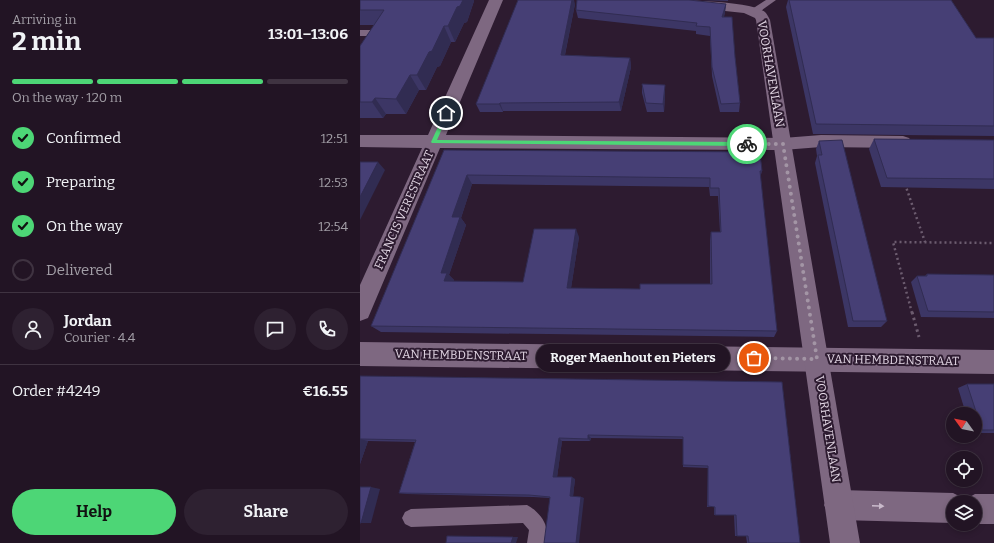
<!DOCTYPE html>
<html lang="en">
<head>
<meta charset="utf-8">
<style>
	:root { --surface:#221424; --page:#2e2131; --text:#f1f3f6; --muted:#a29ea6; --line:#3f3341; --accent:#4dd676 }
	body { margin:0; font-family:Bitter,serif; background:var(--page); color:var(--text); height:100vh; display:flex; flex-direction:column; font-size:15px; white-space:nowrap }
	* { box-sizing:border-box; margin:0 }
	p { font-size:13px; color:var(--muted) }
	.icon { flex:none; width:22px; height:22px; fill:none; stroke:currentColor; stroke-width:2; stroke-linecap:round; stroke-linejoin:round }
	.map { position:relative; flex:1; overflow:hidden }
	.panel { display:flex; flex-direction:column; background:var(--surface); width:360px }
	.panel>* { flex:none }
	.needle { width:26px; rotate:303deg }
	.fabs { position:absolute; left:586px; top:407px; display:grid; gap:8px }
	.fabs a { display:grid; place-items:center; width:36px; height:36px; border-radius:50%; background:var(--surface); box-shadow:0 2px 6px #0003,0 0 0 1px var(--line); font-size:20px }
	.pin { position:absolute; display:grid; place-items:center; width:34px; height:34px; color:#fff; margin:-17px; border:2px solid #fff; border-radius:50%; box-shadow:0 1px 4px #0007 }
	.courier { position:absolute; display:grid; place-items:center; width:40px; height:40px; margin:-20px; border:3px solid #4dd676; border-radius:50%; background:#fff; color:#222; box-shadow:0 1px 5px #0007 }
	.bubble { position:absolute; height:28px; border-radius:14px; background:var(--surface); box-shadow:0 2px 6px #0003,0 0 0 1px var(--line); font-size:13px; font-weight:700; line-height:28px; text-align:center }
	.headline em { font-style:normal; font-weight:700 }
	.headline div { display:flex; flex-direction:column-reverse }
	.headline { display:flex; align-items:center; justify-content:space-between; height:68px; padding:0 12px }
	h1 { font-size:26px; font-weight:700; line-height:30px }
	.bar { display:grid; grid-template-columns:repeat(4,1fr); gap:6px 4px; align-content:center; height:48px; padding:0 12px }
	.bar i { height:5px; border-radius:3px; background:var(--line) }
	.bar .on { background:var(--accent) }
	.bar p { grid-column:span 4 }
	.line { display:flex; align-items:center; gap:10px; padding:0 12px; border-top:1px solid var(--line) }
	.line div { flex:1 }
	.round { display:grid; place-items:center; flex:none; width:42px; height:42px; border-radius:21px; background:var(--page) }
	ol { padding:0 12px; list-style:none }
	li { display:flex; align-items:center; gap:12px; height:44px }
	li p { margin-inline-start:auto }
	li .icon { padding:4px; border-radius:50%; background:var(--accent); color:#111; stroke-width:4 }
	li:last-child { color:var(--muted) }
	li i { width:22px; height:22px; border:2px solid var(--line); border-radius:50% }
	.primary-button { display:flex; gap:8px; margin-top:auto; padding:8px 12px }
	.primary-button a { flex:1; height:46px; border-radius:24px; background:var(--accent); color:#111; font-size:16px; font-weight:700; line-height:46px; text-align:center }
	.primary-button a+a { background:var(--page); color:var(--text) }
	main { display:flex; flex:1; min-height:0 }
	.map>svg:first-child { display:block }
</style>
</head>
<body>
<main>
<section class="panel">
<div class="headline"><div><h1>2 min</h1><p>Arriving in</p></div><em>13:01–13:06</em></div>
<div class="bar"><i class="on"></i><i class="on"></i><i class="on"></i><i></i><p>On the way · 120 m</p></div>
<ol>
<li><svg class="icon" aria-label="check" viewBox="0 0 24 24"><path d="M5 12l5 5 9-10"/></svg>Confirmed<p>12:51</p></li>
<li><svg class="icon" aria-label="check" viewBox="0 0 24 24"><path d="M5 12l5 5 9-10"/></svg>Preparing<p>12:53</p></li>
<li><svg class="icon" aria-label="check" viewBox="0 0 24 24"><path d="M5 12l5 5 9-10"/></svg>On the way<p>12:54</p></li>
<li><i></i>Delivered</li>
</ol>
<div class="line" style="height:72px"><a class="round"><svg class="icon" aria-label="person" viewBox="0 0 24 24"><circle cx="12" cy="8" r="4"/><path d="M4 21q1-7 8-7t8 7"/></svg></a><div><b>Jordan</b><p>Courier · 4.4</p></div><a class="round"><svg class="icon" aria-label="chat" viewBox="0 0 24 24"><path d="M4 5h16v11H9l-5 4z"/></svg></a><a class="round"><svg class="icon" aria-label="phone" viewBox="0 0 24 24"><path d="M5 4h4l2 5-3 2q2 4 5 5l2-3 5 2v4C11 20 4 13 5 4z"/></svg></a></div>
<div class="line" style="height:52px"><div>Order #4249</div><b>€16.55</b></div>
<div class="primary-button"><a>Help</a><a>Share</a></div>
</section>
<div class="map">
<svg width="634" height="543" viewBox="0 0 634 543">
	<rect width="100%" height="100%" fill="#2d1b30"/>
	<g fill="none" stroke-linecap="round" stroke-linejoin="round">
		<!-- path-far1 -->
		<g stroke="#6c5c6f" stroke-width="2.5" stroke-dasharray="2 3" stroke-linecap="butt">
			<path d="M545 184 565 242"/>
			<path d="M552 313 533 242 634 243"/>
		</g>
		<!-- path -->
		<path stroke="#6c5c6f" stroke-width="3" stroke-dasharray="2.5 3.5" stroke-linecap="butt" d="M552 312 559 337"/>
		<!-- service -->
		<g fill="#7e6881" fill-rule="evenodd">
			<path d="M406 0H416L398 13H392L391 11 392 9Z"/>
			<path d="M0 30H16L20 33 5 62 0 65V54L10 36H0Z"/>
			<path d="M167 505C175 509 184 518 186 527 187 531 186 538 185 543H167L169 530 163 523 51 527 45 524 42 518 45 512 51 509Z"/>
		</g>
		<!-- minor -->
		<g fill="#7e6881" fill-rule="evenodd">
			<path d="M129 0H143L86 135 423 138 461 135 543 136 549 138 552 142 549 146 543 148 461 147 423 150 80 148 8 318 0 321V285L62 148 0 147V135H68Z"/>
			<path d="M0 342 634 350V374L0 366Z"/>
			<path d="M479 490 593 493 603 498 604 500 615 494H634V524H615V502H593V523L479 520 469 515 464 505 469 495Z"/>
		</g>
		<!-- tertiary -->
		<path fill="#7e6881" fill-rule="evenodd" d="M292 0C315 0 389 0 405 12 407 14 409 18 410 20L500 543H470L396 20 395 18 384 13 299 4 294 3Z"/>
	</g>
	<!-- wall -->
	<g fill="#3c3665" fill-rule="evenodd">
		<path d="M0 0 114 1 107 22 104 23 95 42H91L80 66 77 67 66 90H59L46 114H26L23 118H0V46L14 25H0Z"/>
		<path d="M342 0H368V1Z"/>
		<path d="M428 0H591L616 38H634V136L453 134 426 7Z"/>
		<path d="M215 4 205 55 270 58 271 67 261 111H143V112H120L116 104Z"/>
		<path d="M366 4 365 12 364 17 375 57 380 103 379 112H360L352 76 350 36 336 34V31L218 18 216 10Z"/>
		<path d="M282 84 305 85V93L304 112H287L282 93Z"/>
		<path d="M514 139 634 140V189L521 187 509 149Z"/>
		<path d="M459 141 527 321 521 327H488L455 163 457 156 456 149Z"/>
		<path d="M84 150 402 171 400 178 417 331 414 337 21 332 11 326ZM112 184 349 187 350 196H358L360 232H351L350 240V284L280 289 211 288 219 237 163 282H93L94 280 89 275 106 225 101 218Z"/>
		<path d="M567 274 634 275V318L561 317 551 282 557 276H565Z"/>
		<path d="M0 376 422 382 440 543H387L386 536H375L374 515H354V507H347L348 468 323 467V439L231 438 230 441H202L197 477 215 479 213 496 224 498H190L173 497 47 494 39 493 55 442 8 441 0 464Z"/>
		<path d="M607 384H634V433H615V414H606L598 388Z"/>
	</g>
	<!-- shaded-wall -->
	<g fill="#312c52">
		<path d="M103 0H114V1L107 22 104 23 95 42 88 26 97 7Z"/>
		<path d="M212 0H214L215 4 203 64 201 55Z"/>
		<path d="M366 4 365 12 361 26 362 17Z"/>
		<path d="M84 26 91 42 80 66 77 67 66 90 57 75 69 52Z"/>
		<path d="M270 58 271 67 261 111 259 102Z"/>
		<path d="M50 75 59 90 46 114 36 99Z"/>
		<path d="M305 85V93L304 112 303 104Z"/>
		<path d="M15 98 26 114 23 118 12 102Z"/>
		<path d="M140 103 143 111V112L139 104Z"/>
		<path d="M18 162 25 170 0 220V197Z"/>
		<path d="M107 175 112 184 101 218 106 225 89 275 94 280 91 289 84 281 81 273 92 217Z"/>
		<path d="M216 229 219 237 210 295 207 288Z"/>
		<path d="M228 435 231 438 230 441 228 439Z"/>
		<path d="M199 438 202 441 197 478 193 477Z"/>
		<path d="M0 439 8 441 0 464Z"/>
		<path d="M212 477 215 479 213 497 210 496Z"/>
		<path d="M11 487 20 489 11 523H1Z"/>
		<path d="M221 497 224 498 219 543H216Z"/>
		<path d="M153 537H158L156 543H151Z"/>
	</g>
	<!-- building -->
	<g fill="#463f75" stroke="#312c52" fill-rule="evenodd">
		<path d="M0 0H103L100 6 97 7 88 26H84L72 51 69 52 57 75H50L36 99 15 98 12 102H0V46L24 10H0Z"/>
		<path d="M158 0H212L201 55 270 58 259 102 140 103 139 104H116Z"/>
		<path d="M217 0H329L366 4 362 17H372L375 57 380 103 361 104 352 67 350 27 336 26 337 23 216 10Z"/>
		<path d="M429 0H591L616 38H634V126L456 124Z"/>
		<path d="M282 84 305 85 303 104 286 103Z"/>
		<path d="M514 139 634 140V179L527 178Z"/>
		<path d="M482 140 527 321H493L458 155H462L459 141Z"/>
		<path d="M84 150 400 152 402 171H400L417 331 11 326ZM107 175 350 178V188H359L361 232H351L352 284H280V289L207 288 216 229H174L163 282 84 281 87 273H81L100 217H92Z"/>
		<path d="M0 162H18L0 197Z"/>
		<path d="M567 274 634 275V312L568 311 557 276H567Z"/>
		<path d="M0 376 422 382 440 543H389L388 536H377L376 515H355V507L348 506V466L323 465V437L228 435V439L199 438 193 477H212L210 496 221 497 216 543H184L190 497 169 495 39 493 56 440 0 439Z"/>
		<path d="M607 384H634V430H622Z"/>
		<path d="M0 487H11L1 523H0Z"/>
		<path d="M87 536 153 537 151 543H86Z"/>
	</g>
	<!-- one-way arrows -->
	<defs><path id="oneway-solid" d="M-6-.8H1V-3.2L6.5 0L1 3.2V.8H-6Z"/></defs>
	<use fill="#c9bacb" href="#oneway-solid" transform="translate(518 506) rotate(2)"/>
	<!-- route -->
	<path fill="#4dd676" d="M85 112 89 113 77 140 387 142 390 144 387 146 72 143 71 142Z"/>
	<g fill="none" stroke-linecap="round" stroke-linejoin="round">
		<!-- done -->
		<path stroke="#a395a5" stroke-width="4" stroke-dasharray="0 7.2" d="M387 144H423L457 359 394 358"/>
	</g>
	<g text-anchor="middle" stroke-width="4" stroke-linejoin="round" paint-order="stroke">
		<!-- street labels -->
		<g font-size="12" fill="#e2d6e4" stroke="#2d1b30">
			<text transform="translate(411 74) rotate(80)" y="4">VOORHAVENLAAN</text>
			<text transform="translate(44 210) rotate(-66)" y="4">FRANCIS VERESTRAAT</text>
			<text transform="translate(101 355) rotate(1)" y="4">VAN HEMBDENSTRAAT</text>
			<text transform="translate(533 360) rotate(1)" y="4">VAN HEMBDENSTRAAT</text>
			<text transform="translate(468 429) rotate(81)" y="4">VOORHAVENLAAN</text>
		</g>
	</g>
</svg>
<div class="fabs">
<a><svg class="needle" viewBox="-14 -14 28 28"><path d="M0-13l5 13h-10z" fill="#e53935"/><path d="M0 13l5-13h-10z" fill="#a29ea6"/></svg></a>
<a><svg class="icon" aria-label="locate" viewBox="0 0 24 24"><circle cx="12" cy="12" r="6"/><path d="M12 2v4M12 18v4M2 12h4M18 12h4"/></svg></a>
<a><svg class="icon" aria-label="layers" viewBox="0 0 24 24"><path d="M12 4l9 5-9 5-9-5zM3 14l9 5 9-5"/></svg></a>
</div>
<div class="pin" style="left:394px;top:358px;background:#ea580c"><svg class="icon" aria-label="bag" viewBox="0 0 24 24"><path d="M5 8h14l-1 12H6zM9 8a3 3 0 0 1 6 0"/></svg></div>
<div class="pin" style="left:86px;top:113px;background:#1f2937"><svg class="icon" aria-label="home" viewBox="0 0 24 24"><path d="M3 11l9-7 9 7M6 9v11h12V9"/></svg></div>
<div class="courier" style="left:387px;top:144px"><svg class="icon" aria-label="bike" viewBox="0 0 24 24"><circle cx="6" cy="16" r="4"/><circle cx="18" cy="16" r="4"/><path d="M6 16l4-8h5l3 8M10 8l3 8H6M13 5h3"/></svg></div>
<div class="bubble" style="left:176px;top:344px;width:194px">Roger Maenhout en Pieters</div>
</div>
</main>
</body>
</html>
